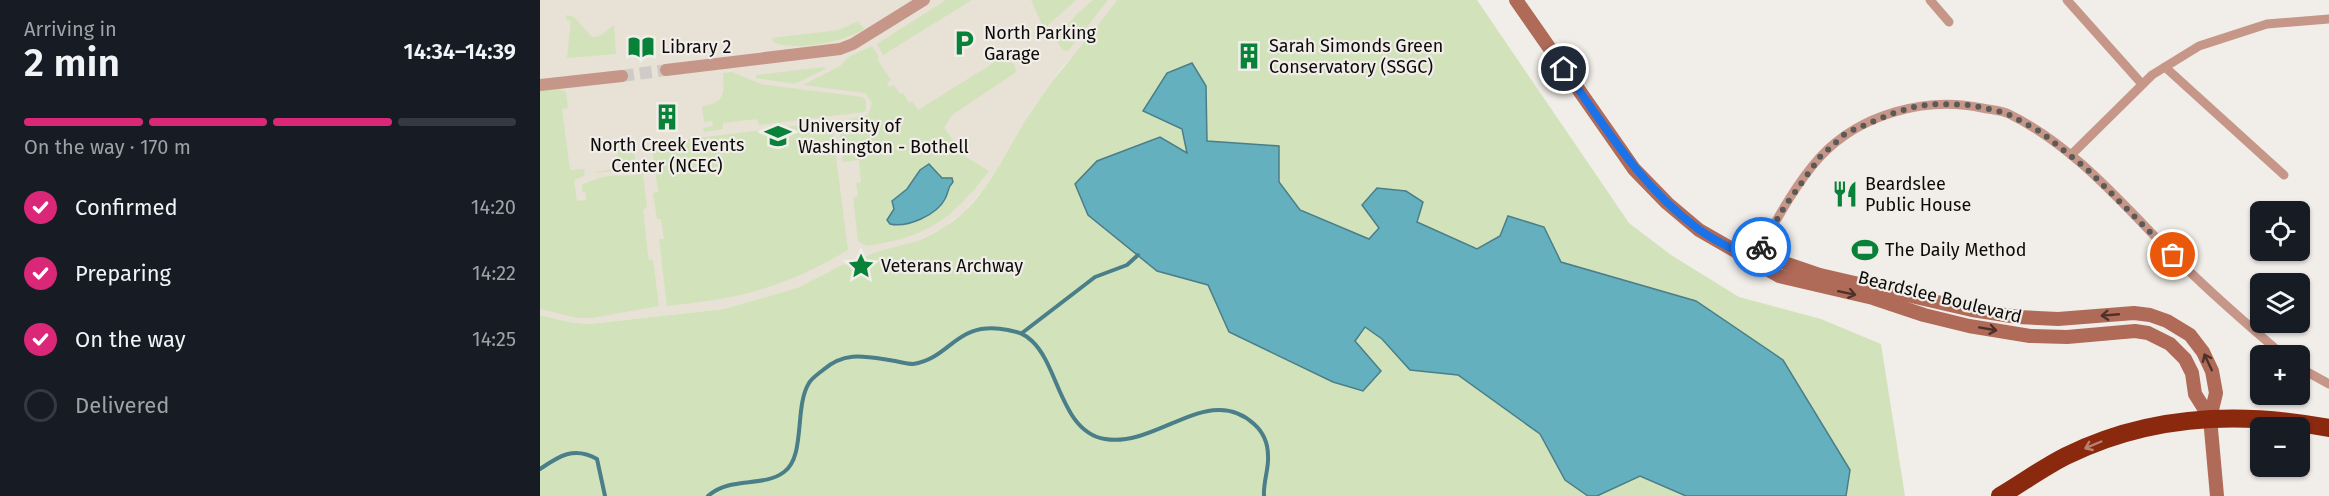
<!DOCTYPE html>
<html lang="en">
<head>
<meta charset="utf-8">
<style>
	:root { --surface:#171b24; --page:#242831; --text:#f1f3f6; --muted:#9ea1a6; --line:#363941; --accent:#db2777 }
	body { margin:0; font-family:"Fira Sans",sans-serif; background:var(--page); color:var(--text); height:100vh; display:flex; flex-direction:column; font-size:22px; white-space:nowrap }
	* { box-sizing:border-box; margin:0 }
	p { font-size:20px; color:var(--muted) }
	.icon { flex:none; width:33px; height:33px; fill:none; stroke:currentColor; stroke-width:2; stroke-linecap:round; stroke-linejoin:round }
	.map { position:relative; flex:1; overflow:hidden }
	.panel { display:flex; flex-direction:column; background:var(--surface); width:540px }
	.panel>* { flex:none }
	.fabs { position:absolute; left:1710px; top:201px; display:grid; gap:12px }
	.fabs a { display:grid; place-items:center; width:60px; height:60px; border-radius:9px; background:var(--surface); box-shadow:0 2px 4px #0004; font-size:30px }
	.pin { position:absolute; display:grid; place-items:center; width:51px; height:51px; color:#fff; margin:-26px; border:3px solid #fff; border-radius:50%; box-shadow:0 2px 6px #0007 }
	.courier { position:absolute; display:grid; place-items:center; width:60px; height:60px; margin:-30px; border:4px solid #1a73e8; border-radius:50%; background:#fff; color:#222; box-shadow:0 2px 8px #0007 }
	.head em { font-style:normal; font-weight:600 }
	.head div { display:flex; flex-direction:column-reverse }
	.head { display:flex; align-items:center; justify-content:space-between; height:102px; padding:0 24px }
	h1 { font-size:39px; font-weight:600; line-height:45px }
	.bar { display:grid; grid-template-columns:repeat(4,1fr); gap:9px 6px; align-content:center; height:72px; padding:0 24px }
	.bar i { height:8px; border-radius:4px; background:var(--line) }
	.bar .on { background:var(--accent) }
	.bar p { grid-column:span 4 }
	ol { padding:0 24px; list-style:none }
	li { display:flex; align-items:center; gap:18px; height:66px }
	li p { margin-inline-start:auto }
	li .icon { padding:6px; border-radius:50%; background:var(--accent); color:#fff; stroke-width:4 }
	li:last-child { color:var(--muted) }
	li i { width:33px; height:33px; border:3px solid var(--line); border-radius:50% }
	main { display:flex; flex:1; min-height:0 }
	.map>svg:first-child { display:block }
</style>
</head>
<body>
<main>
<section class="panel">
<div class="head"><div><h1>2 min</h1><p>Arriving in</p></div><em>14:34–14:39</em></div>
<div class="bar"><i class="on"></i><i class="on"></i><i class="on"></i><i></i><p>On the way · 170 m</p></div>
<ol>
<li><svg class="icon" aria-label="check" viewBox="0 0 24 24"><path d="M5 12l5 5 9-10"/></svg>Confirmed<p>14:20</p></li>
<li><svg class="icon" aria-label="check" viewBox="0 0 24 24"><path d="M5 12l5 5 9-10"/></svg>Preparing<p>14:22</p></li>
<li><svg class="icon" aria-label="check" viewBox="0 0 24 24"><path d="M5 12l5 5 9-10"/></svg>On the way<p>14:25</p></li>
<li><i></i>Delivered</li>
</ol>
</section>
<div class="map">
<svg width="1789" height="496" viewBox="0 0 1789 496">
	<rect width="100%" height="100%" fill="#f1ede8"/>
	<!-- built -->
	<path fill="#e8e1d5" d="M0 0H577L556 30 521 69 492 110 462 163 442 191 424 212 404 227 382 239 355 249 327 271 318 273 302 265 257 288 184 309 49 324 29 322 0 315Z"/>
	<!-- green -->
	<g fill="#d2e3bc">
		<path d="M406 0H432L343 55 337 44Z"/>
		<path d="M491 0H536L509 24 505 31Z"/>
		<path d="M553 0H568L528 51 523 50 517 42 516 38 538 13Z"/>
		<path d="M577 0H937L1089 223 1131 255 1199 297 1281 319 1341 344 1365 496H0V315L29 322 49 324 184 309 257 288 302 265 315 263 316 269 323 271 327 264 326 261 322 259C328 252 369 245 382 239 397 232 412 223 424 212 454 183 470 143 493 109 518 70 550 38 577 0Z"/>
		<path d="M26 15 34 17 52 37 60 36 74 25 76 54 27 58 31 21 26 20Z"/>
		<path d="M318 21 324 29C304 42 254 52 233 42L232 38 299 30Z"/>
		<path d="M332 46 339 57 337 59 351 80 347 83 349 87 354 85 360 94 363 93 369 103 372 101 378 110 463 57 475 65 476 72 412 115 404 128 426 157 449 171C411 220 388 237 326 246L318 241 313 197 318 196 316 183 321 182 319 160 303 162 298 123 300 121 328 115 332 103 325 93 263 85 300 66 310 56Z"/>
		<path d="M284 67 286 69 254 84 216 78V75Z"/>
		<path d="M192 72 221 84 322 97 326 100V110L324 112 219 125 217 119 183 123V129L164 132 163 128 173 126 172 121 164 122 162 106C186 103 184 93 183 73Z"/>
		<path d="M17 88 26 92 28 108 22 109 30 170 45 169 44 176 34 180 37 201 46 200 45 192H42V185C50 181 60 177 69 176 81 175 91 177 103 173L107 208 103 209 108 255 109 260H113L119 306 52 318H37L0 309V91Z"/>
		<path d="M287 122 292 126 308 250C273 271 236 287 196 296 173 301 150 303 127 306L119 239H124L121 219H117L113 193 118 192 112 148 116 143Z"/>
		<path d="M84 140 87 151 94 150 96 167 93 170 52 173 79 168 77 145Z"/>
	</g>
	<!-- water -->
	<g fill="#65b0bf" stroke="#4a7e88" stroke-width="1.5">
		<path d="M652 63 666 86 667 141 739 146V182L760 210 829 239 839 228 822 205 837 188 866 191 883 202 877 222 937 249 960 236 968 216 1004 227 1021 262 1156 301 1243 360 1310 470 1306 496H1146L1100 476 1057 496H1048L1025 480 1000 434 918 375 870 370 842 339 825 327 815 341 841 371 823 391 793 382 689 332 668 285 617 271 548 215 535 184 557 161 620 137 647 153 642 129 603 111 627 73Z"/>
		<path d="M389 164 402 178H412L413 182C407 188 409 192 405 199 397 215 367 228 350 224L347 220 354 209 352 201 367 189 380 170Z"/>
	</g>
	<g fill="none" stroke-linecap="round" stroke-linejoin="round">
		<!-- stream -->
		<g stroke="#4a7e88" stroke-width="4">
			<path d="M482 333 555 277 587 265 598 255"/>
			<path d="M0 469C19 456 34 446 57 459L65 496"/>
			<path d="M168 496C190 476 223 488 244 472 266 456 254 407 269 383 272 378 278 374 283 370 306 350 327 357 355 361 360 362 368 364 373 364 412 358 415 320 468 330 477 332 484 333 492 341 519 366 521 432 565 439 617 448 669 382 714 424 723 432 728 443 728 456 729 469 723 482 724 496"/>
		</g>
		<!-- tertiary-tunnel -->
		<path stroke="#cfcbc7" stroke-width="12" stroke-dasharray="12 6" stroke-linecap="butt" d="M82 76 126 70"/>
		<!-- minor -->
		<g stroke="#c69689" stroke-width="9">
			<path d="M1390 0 1409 22"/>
			<path d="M1527 0 1602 84"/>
			<path d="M1625 67 1744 175"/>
			<path d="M1531 155 1612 75 1659 46 1727 24 1789 19"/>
			<path d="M1214 260C1234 225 1253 187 1280 157 1320 114 1386 96 1442 108 1451 110 1461 110 1469 114 1535 146 1585 207 1636 258 1670 293 1707 324 1744 356"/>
			<path d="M1760 368 1789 384"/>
		</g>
		<!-- tertiary -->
		<g stroke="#c69689" stroke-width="12">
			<path d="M126 70 300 49 313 44 384 0"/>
			<path d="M0 85 82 76"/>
		</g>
		<!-- secondary -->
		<g stroke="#af6a58" stroke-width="14">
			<path d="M976 0 1094 169 1127 203 1159 230 1239 276 1333 298 1384 315 1429 326 1490 336 1527 337 1595 331 1608 333 1630 344 1645 359 1652 373 1655 394 1670 418"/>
			<path d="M1216 260 1239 261 1280 275 1432 310 1478 317 1518 319 1594 313 1610 315 1627 321 1650 335 1663 352 1672 371 1676 393 1670 418 1677 496"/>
		</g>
		<!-- motorway -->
		<path stroke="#8b290f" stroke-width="18" d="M1460 496C1482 483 1504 467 1526 456 1609 415 1700 411 1789 428"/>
	</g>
	<!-- one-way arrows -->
	<defs><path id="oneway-shaft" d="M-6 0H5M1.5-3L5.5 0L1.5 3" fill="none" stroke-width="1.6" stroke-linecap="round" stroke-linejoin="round" transform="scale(1.5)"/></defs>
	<g stroke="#4d3129">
		<use href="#oneway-shaft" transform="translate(1307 293) rotate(12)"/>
		<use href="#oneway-shaft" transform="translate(1570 315) rotate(175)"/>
		<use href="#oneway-shaft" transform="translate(1448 329) rotate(10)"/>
		<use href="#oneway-shaft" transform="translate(1668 362) rotate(-115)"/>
	</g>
	<use stroke="#b98171" href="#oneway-shaft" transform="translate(1553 445) rotate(157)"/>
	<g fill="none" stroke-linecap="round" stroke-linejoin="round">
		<!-- done -->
		<path stroke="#5c5a57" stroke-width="6" stroke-dasharray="0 10.8" d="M1221 247 1245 206 1280 157 1306 133 1351 114 1377 106 1397 104 1431 105 1466 113 1501 132 1547 169 1633 255"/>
		<!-- route -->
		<path stroke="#1a73e8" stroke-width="8" d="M1024 69C1065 126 1100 186 1157 228 1174 241 1195 250 1214 260L1221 247"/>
	</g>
	<!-- icons -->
	<defs>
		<g id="parking-bare" transform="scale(2.07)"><path d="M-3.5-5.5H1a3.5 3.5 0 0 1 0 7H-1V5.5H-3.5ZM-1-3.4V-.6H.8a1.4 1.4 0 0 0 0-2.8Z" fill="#088139" stroke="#f1ede8" stroke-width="2.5" paint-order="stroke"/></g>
		<g id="library-bare" transform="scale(2.07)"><path d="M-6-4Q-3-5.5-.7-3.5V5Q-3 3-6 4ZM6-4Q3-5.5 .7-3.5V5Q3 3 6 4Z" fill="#088139" stroke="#f1ede8" stroke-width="2.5" paint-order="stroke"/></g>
		<g id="building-bare" transform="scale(2.07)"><path d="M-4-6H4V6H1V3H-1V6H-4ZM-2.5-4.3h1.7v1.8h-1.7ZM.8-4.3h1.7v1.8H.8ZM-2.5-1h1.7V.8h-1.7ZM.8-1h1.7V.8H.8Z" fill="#088139" stroke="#f1ede8" stroke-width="2.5" paint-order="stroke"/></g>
		<g id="university-bare" transform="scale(2.07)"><path d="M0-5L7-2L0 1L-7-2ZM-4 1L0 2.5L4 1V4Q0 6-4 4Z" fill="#088139" stroke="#f1ede8" stroke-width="2.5" paint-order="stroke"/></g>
		<g id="restaurant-bare" transform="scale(2.07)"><path d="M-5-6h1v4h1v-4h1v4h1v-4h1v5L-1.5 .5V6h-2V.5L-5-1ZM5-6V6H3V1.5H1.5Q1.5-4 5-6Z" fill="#088139" stroke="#f1ede8" stroke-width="2.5" paint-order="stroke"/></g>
		<g id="stadium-bare" transform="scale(2.07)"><path d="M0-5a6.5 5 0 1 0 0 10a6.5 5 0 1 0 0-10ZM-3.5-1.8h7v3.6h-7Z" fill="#088139" stroke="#f1ede8" stroke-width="2.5" paint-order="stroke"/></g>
		<g id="sight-bare" transform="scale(2.07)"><path d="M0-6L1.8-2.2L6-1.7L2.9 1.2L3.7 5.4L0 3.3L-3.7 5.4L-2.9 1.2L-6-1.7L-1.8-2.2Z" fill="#088139" stroke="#f1ede8" stroke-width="2.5" paint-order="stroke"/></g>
	</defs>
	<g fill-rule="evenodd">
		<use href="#parking-bare" x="424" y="43"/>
		<use href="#library-bare" x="101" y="47"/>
		<use href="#building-bare" x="709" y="56"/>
		<use href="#building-bare" x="127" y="117"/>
		<use href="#university-bare" x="238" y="136"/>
		<use href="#restaurant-bare" x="1305" y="194"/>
		<use href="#stadium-bare" x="1325" y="250"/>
		<use href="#sight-bare" x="321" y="266"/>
	</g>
	<g text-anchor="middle" stroke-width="4.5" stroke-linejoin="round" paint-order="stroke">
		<!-- poi labels -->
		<g font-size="18" fill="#0c0b09" stroke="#f1ede8" text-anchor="start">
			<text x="444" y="39">North Parking<tspan x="444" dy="21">Garage</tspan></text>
			<text x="729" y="52">Sarah Simonds Green<tspan x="729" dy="21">Conservatory (SSGC)</tspan></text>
			<text x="121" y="53">Library 2</text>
			<text x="258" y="132">University of<tspan x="258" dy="21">Washington - Bothell</tspan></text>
			<text x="127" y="151" text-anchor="middle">North Creek Events<tspan x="127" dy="21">Center (NCEC)</tspan></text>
			<text x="1325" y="190">Beardslee<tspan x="1325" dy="21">Public House</tspan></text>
			<text x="1345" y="256">The Daily Method</text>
			<text x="341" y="272">Veterans Archway</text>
		</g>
		<!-- street labels -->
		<g font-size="18" fill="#0c0b09" stroke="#f1ede8">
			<text transform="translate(1400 297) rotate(14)" y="6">Beardslee Boulevard</text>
		</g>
	</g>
</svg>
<div class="fabs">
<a><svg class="icon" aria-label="locate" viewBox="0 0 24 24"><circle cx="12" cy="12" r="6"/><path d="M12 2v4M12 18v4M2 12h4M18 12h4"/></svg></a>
<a><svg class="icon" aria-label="layers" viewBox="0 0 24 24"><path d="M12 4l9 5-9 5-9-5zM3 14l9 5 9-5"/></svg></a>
<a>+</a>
<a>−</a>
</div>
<div class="pin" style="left:1633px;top:255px;background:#ea580c"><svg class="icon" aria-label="bag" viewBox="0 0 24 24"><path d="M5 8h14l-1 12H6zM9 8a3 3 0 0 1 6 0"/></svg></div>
<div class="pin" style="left:1024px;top:69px;background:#1f2937"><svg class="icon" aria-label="home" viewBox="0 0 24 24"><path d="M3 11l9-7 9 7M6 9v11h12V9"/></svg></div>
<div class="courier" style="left:1221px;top:247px"><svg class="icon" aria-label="bike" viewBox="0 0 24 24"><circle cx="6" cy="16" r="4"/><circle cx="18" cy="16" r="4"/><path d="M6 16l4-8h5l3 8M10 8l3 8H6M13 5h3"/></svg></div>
</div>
</main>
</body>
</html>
